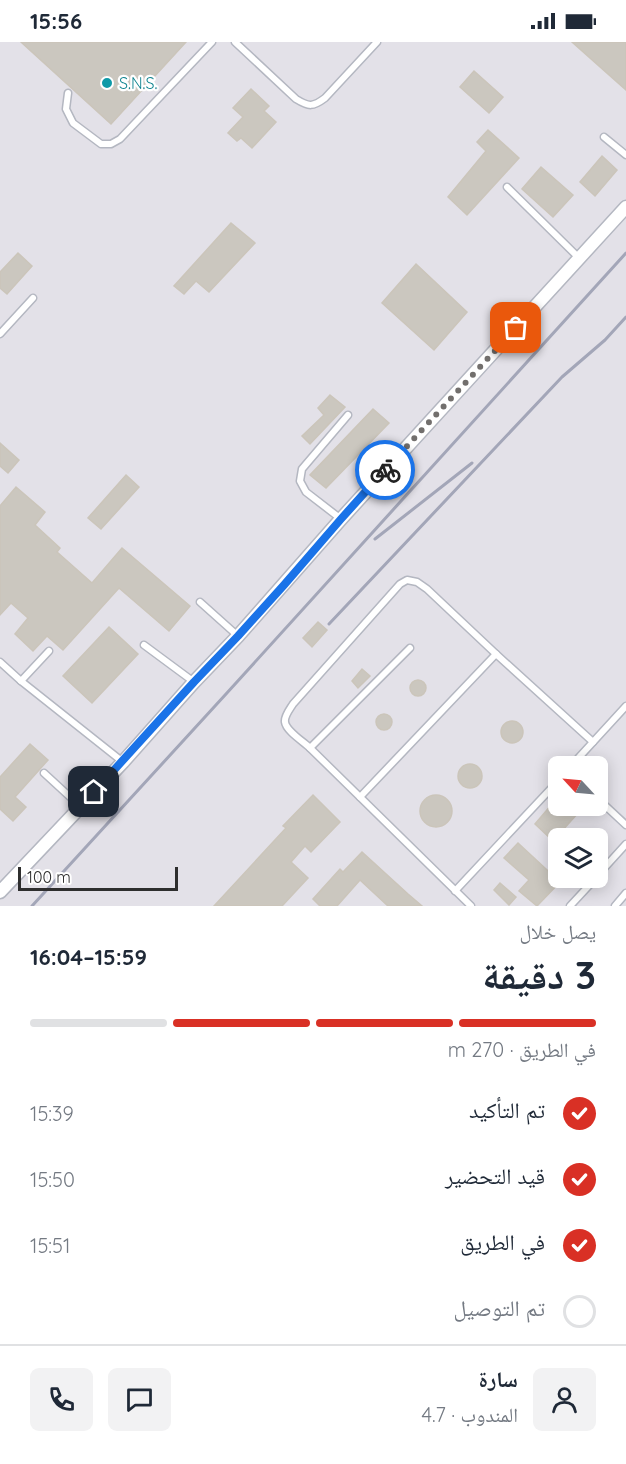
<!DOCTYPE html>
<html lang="ar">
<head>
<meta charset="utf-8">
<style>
	:root { --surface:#fff; --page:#f2f2f3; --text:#1f2937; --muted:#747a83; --line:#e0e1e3; --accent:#d93025 }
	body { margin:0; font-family:Quicksand,"Noto Naskh Arabic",sans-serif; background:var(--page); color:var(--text); direction:rtl; height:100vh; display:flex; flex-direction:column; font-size:22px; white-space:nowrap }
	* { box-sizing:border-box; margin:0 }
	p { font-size:20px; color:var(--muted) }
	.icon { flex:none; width:33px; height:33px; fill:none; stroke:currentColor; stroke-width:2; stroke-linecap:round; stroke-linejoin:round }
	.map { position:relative; height:864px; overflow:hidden; direction:ltr }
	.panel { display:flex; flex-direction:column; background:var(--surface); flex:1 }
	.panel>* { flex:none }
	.needle { width:39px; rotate:296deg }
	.fabs { position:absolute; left:548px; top:714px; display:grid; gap:12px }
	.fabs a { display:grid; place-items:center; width:60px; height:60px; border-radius:9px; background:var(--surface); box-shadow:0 3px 15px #0003; font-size:30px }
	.scale { position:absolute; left:18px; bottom:15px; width:160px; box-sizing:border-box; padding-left:6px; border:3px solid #2e2e2e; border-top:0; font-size:16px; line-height:21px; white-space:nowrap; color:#2e2e2e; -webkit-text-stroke:4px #fff; paint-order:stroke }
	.pin { position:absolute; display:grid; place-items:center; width:51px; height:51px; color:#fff; margin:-26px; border-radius:12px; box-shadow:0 3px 9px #0006 }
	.courier { position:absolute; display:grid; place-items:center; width:60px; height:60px; margin:-30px; border:4px solid #1a73e8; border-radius:50%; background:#fff; color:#222; box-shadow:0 2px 8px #0007 }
	.head em { font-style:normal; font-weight:700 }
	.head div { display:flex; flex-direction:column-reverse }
	.head { display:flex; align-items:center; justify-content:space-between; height:102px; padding:0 30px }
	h1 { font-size:39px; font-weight:700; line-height:45px }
	.bar { display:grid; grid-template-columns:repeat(4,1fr); gap:9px 6px; align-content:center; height:72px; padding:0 30px }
	.bar i { height:8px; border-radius:4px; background:var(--line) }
	.bar .active { background:var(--accent) }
	.bar p { grid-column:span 4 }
	.line { display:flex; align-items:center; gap:15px; padding:0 30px; border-top:2px solid var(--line) }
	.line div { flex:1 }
	.round { display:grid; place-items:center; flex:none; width:63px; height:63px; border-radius:9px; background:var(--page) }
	ol { padding:0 30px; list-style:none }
	li { display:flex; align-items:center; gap:18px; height:66px }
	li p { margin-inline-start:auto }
	li .icon { padding:6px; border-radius:50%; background:var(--accent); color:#fff; stroke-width:4 }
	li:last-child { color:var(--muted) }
	li i { width:33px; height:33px; border:3px solid var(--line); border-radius:50% }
	.status { display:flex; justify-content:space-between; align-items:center; height:42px; padding:0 30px; background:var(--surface); direction:ltr }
	.status svg { height:16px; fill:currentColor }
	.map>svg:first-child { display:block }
</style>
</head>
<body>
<div class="status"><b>15:56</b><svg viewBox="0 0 49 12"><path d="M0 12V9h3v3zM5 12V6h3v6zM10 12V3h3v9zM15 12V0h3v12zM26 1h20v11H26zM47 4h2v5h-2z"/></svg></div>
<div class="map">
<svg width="626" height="864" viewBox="0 0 626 864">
	<rect width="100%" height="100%" fill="#efe9e1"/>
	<!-- industrial -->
	<path fill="#e3e1e8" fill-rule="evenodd" d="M0 0H626V864H0ZM558 724H597V764H558ZM558 796H597V836H558Z"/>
	<!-- building -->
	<g fill="#cbc7bf" stroke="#cbc5ba" stroke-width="1.5">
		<path d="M21 0H186L111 82Z"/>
		<path d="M572 0H626V48Z"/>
		<path d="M474 29 503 55 489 71 460 45Z"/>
		<path d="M251 47 269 64 264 69 276 80 252 106 241 96 237 99 228 91 243 75 233 66Z"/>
		<path d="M488 88 519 116 467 173 448 155 486 109 477 100Z"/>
		<path d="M602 114 617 128 595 154 580 140Z"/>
		<path d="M541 125 573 153 553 175 522 147Z"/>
		<path d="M231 181 255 201 209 250 196 239 184 252 174 244Z"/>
		<path d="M18 211 32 224 7 252 0 246V230Z"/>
		<path d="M416 222 467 270 434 308 382 261Z"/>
		<path d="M330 353 345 365 310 402 302 394 324 373 318 366Z"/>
		<path d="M373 367 389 381 326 446 310 433Z"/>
		<path d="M0 401 19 418 8 431 0 424Z"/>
		<path d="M126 433 139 445 101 487 88 476Z"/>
		<path d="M16 445 45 470 35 483 60 506 57 510 92 541 122 506 190 564 169 589 119 546 63 608 47 594 33 609 15 592 28 576 11 561 0 573V464Z"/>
		<path d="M318 580 327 588 312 605 303 596Z"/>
		<path d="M109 585 138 612 92 661 63 634Z"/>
		<path d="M362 627 370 634 358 646 352 639Z"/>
		<circle cx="418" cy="646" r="8"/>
		<circle cx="384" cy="680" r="8"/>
		<circle cx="512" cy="690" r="11"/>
		<path d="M30 702 48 718 15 755 26 765 13 779 0 767V735Z"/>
		<circle cx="470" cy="734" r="12"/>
		<path d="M313 753 340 780 311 810 305 804 291 820 308 836 282 864H214L286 786 283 784Z"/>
		<circle cx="436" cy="769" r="16"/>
		<path d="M558 755V764H569L578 771 553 799 535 782Z"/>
		<path d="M518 801 560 840 537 864 519 849 529 838 504 816Z"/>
		<path d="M362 810 408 852 422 864H388L360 838 337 864H320L313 857 340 827 343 830Z"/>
		<path d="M500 841 516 855 509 863 494 848Z"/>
	</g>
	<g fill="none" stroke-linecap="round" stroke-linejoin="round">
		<!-- service casing -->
		<g stroke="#b4b7c1" stroke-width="9">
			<g id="service">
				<path d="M235 0 296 57C309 65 313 65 325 56L377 0"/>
				<path d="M68 51 66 67 73 81 101 102H111L120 97 212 0"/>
				<path d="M604 95 626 113"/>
				<path d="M507 145 579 216"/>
				<path d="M0 292 33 256"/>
				<path d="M341 477 306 450 300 439 302 427 348 373"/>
				<path d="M200 560 238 594"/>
				<path d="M144 603 194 640"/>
				<path d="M0 620 21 639 123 720"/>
				<path d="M21 639 49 609"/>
				<path d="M310 706 410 606"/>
				<path d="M571 724 626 664"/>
				<path d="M44 731 81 765"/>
				<path d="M360 755 496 612"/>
				<path d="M597 756 626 783"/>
				<path d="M597 834 626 802"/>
				<path d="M455 849 558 739"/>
				<path d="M471 864 310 706C304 700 286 689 285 680 284 674 290 667 293 662L400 542 407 538 417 540 427 547 496 612 593 700"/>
				<path d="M570 864 596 836"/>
				<path d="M615 864 626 851"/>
			</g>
		</g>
		<!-- minor casing -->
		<g stroke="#b4b7c1" stroke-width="15">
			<path id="minor" d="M0 850 123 720 194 640 238 594 341 477 626 165"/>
		</g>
		<!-- service -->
		<use href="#service" stroke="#fff" stroke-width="6"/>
		<!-- minor -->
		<use href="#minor" stroke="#fff" stroke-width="12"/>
		<!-- rail -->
		<g stroke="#a3a6b8" stroke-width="3">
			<path d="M375 497 472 421"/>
			<path d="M329 582 562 335 605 298 626 275"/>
			<path d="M32 864 226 652 626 211"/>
		</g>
	</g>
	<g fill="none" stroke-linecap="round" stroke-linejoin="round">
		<!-- done -->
		<path stroke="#726f6d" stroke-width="6" stroke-dasharray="0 10.8" d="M385 428 516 286"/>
		<!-- route -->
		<path stroke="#1a73e8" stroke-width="8" d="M94 750 194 640 238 594 284 543 341 477 385 428"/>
	</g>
	<!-- markers -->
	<circle fill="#0f9aa8" stroke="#fff" stroke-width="2" cx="107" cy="41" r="6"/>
	<g text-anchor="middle" stroke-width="4.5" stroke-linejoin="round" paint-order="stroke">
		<!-- culture labels -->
		<g font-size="16" fill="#0d838f" stroke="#fff" text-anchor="start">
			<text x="119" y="47">S.N.S.</text>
		</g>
	</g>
</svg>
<div class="fabs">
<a><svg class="needle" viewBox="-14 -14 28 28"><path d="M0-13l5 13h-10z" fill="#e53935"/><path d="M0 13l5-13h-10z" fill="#747a83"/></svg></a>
<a><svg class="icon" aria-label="layers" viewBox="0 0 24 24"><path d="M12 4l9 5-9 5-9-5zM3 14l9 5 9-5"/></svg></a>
</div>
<div class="scale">100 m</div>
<div class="pin" style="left:516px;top:286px;background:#ea580c"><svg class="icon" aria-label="bag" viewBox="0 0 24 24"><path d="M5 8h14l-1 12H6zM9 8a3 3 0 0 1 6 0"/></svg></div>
<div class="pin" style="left:94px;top:750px;background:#1f2937"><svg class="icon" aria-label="home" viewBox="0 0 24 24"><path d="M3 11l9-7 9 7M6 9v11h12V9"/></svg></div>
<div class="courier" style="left:385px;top:428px"><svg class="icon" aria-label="bike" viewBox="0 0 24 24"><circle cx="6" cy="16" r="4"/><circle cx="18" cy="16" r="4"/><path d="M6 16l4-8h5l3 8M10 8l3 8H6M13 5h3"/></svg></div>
</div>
<section class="panel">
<div class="head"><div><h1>3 دقيقة</h1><p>يصل خلال</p></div><em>15:59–16:04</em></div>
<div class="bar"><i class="active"></i><i class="active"></i><i class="active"></i><i></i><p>في الطريق · 270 m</p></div>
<ol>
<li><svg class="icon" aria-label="check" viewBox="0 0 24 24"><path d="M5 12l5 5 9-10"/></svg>تم التأكيد<p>15:39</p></li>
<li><svg class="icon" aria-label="check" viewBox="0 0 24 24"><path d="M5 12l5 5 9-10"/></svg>قيد التحضير<p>15:50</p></li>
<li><svg class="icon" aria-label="check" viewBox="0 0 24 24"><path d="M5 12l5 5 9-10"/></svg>في الطريق<p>15:51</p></li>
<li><i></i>تم التوصيل</li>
</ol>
<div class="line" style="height:108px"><a class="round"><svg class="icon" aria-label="person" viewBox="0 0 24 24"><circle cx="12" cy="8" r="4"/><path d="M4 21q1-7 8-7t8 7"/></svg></a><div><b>سارة</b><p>المندوب · 4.7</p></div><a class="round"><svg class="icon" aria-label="chat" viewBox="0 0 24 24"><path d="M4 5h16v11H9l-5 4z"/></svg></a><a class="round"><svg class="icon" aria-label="phone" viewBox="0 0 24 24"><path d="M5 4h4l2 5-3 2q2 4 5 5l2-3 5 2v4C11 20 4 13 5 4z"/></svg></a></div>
</section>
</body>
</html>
